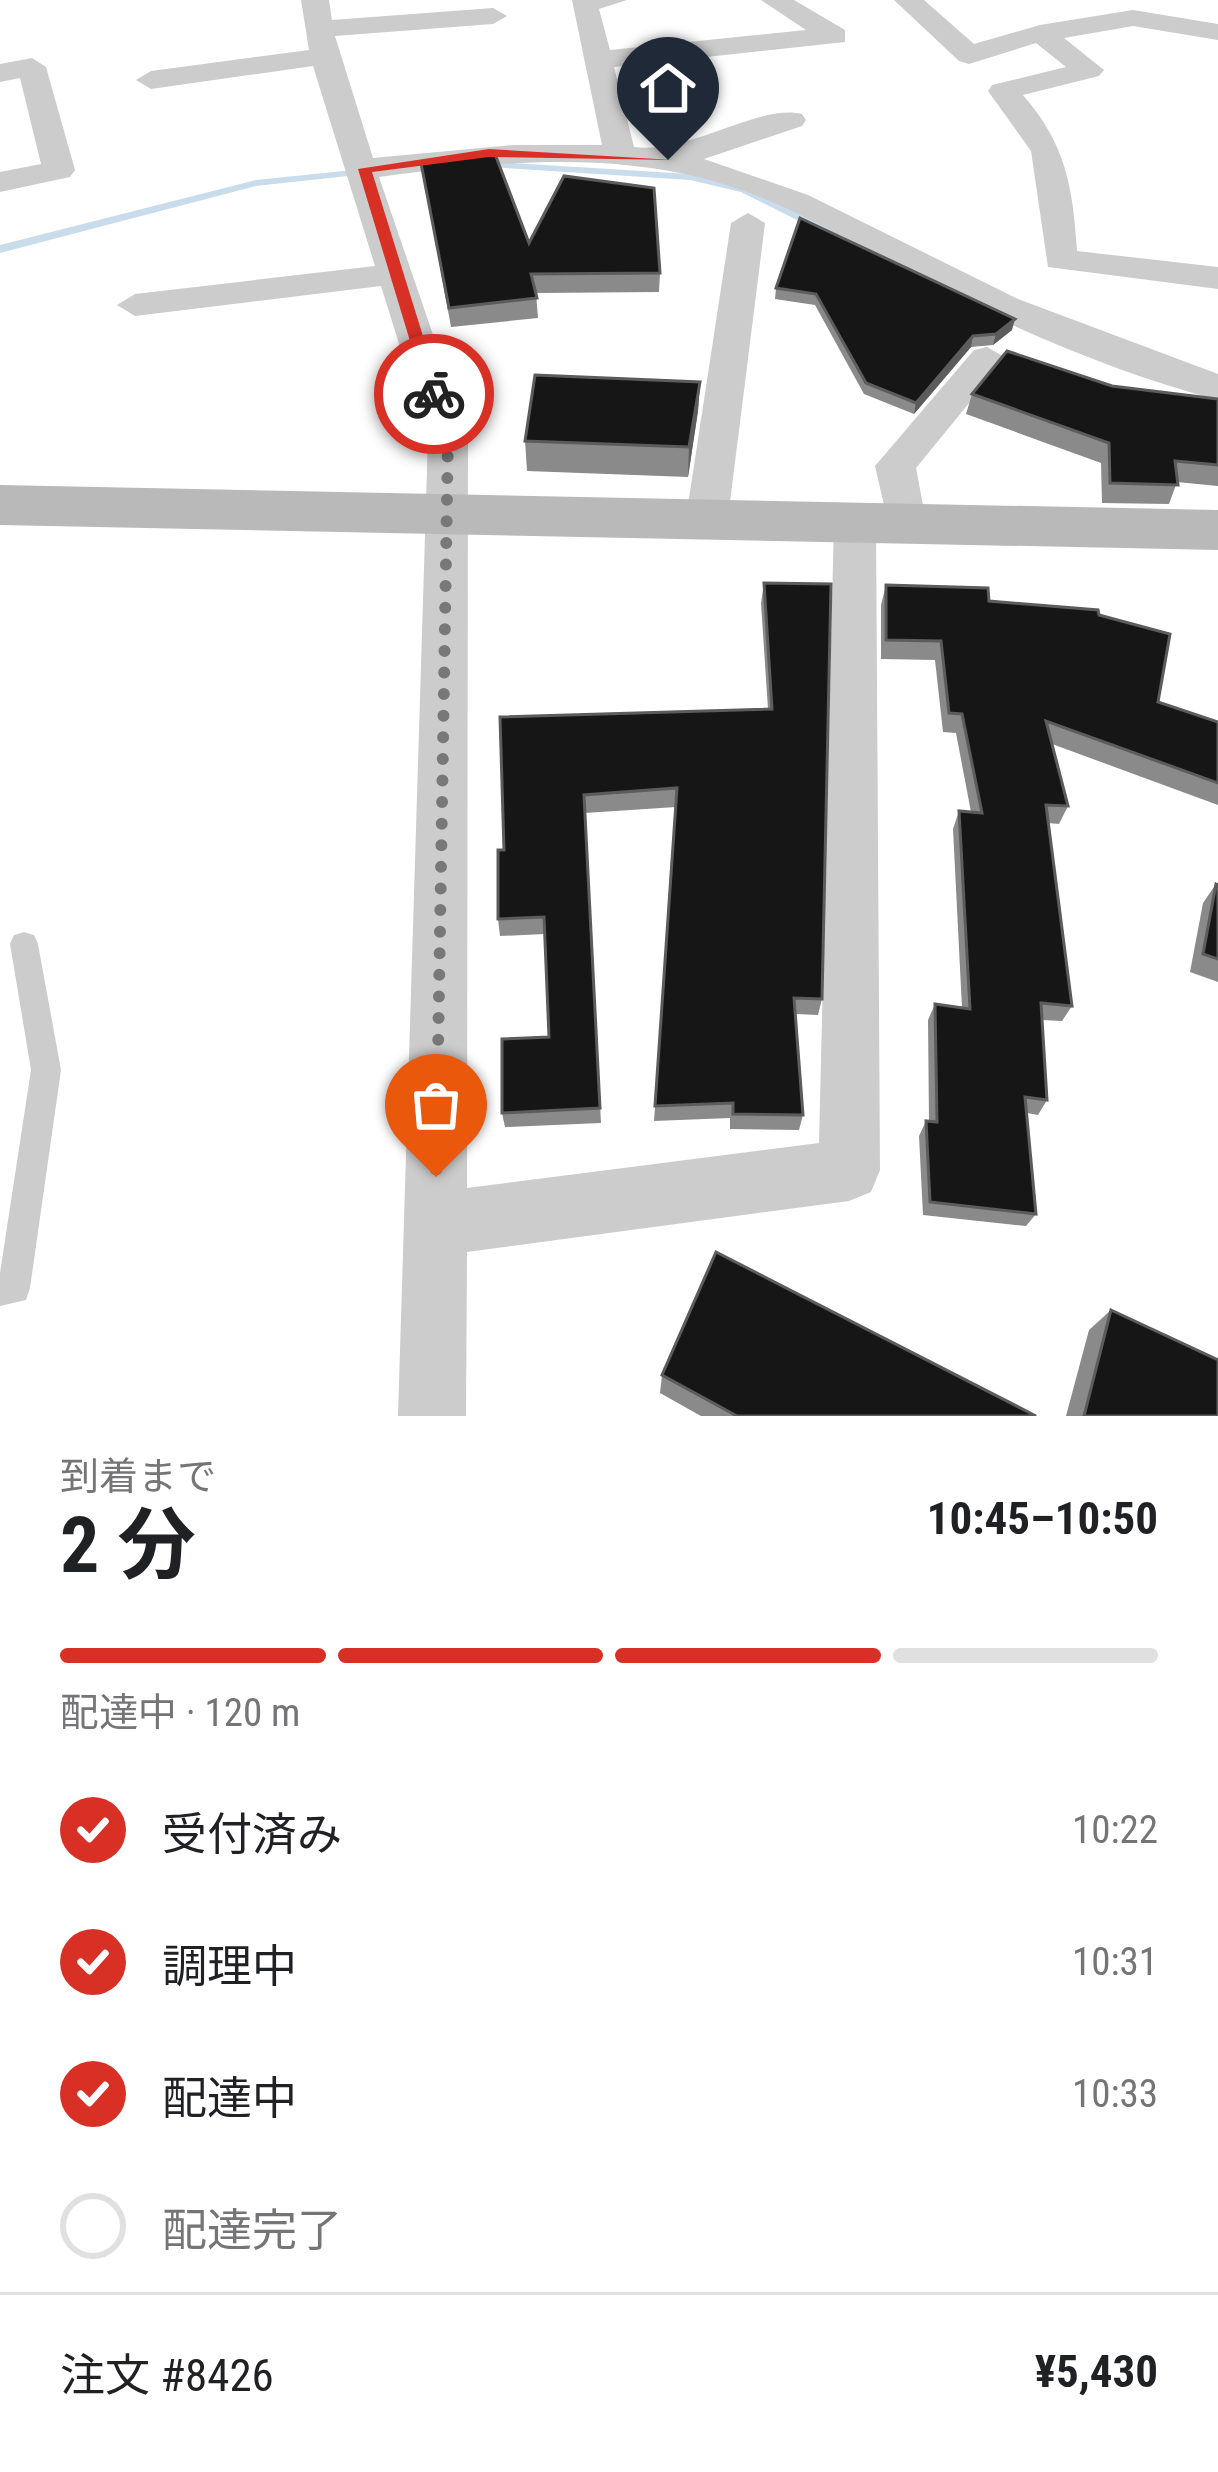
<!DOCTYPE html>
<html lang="ja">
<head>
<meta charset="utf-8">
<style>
	:root { --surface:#fff; --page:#f6f6f6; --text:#202124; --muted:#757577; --line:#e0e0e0; --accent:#d93025 }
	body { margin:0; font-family:"Roboto Condensed","Noto Sans JP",sans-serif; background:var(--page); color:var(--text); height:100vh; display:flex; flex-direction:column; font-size:45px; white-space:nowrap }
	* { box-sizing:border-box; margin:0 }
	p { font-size:39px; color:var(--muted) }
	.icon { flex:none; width:66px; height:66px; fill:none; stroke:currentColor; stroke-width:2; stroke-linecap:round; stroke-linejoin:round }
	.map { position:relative; height:1416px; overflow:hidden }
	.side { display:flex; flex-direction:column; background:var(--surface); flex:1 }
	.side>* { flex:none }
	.pin { position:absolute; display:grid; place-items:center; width:102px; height:102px; color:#fff; margin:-123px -51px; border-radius:50% 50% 50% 0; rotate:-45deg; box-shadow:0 0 12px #0007 }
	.pin .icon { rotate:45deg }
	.courier { position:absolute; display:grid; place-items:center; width:120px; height:120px; margin:-60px; border:9px solid #d93025; border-radius:50%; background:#fff; color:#222; box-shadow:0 3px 15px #0007 }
	.summary em { font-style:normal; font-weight:700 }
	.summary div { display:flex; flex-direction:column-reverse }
	.summary { display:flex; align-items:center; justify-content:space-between; height:204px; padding:0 60px }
	h1 { font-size:78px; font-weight:700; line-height:90px }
	.bar { display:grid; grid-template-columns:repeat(4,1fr); gap:18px 12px; align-content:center; height:144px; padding:0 60px }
	.bar i { height:15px; border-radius:9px; background:var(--line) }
	.bar .on { background:var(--accent) }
	.bar p { grid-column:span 4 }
	.line { display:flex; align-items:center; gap:30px; padding:0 60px; border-top:3px solid var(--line) }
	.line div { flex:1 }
	ol { padding:0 60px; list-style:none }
	li { display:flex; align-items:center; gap:36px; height:132px }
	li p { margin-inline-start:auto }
	li .icon { padding:12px; border-radius:50%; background:var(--accent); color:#fff; stroke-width:4 }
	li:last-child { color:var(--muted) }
	li i { width:66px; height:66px; border:6px solid var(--line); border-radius:50% }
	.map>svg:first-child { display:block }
</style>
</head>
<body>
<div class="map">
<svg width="1218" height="1416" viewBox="0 0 1218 1416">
	<rect width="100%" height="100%" fill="#fff"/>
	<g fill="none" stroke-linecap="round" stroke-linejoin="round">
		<!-- stream -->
		<g fill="#c9dcec" fill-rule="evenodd">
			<path d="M478 161 690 174 749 187 841 235 831 237 741 192 690 180 474 166V162Z"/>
			<path d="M353 170 357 171V175L256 186 0 253V245L256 180Z"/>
		</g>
		<!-- lane -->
		<path fill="#ccc" fill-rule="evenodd" d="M24 932 34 935 38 944 61 1070 30 1288 26 1300 0 1306V1273L31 1070 10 944 14 935Z"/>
		<!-- street -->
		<g fill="#ccc" fill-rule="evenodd">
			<path d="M301 0H329L332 20 493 8 507 16 493 24 335 36 373 158 514 145H602L572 0H627L599 9 610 50 806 30 761 0H794L845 30V42L614 67 634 147C690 154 760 103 802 114L806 120 802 126 704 159 808 195 1018 299 1218 374V400C1127 376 1030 336 946 293 866 251 786 198 698 177 594 152 484 163 379 177L468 437 467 1188 819 1143 834 521 840 511 855 506 870 511 876 521 880 1170 871 1192 849 1201 467 1252 466 1416H398L428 437 381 286 135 316 117 305 135 294 375 266 313 66 151 89 136 80 151 71 309 50Z"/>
			<path d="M894 0H924L974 44 1040 25 1133 10 1218 24V40L1133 26 1064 38 1104 70 1099 76 1023 95C1066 144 1073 188 1077 251L1218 267V289L1048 267 1031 151 988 91 992 85 1066 67 1036 43 969 64 959 61Z"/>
			<path d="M32 58 46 67 75 170 70 177 0 192V172L41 164 20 78 0 82V64Z"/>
			<path d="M748 213 765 223 728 518 722 528 707 533 692 528 686 518 731 223Z"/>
			<path d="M987 347 1006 358 916 468 926 521 920 531 905 536 890 531 875 466 974 350Z"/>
		</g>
		<!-- secondary -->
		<path fill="#b9b9b9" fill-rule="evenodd" d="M0 485 1218 510V550L0 525Z"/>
	</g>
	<!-- wall -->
	<g fill="#8a8a8a">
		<path d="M421 163 529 243 660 273 659 292 536 293 538 318 451 327Z"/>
		<path d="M776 288 1012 330 993 345 971 347 914 414 864 394 815 305 775 299Z"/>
		<path d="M700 382 698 411 688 477 527 471 525 441Z"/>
		<path d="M1112 386 1218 399V486L1177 482 1169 504 1102 503 1101 463 966 414 972 394Z"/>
		<path d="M764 583 822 999 818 1015 795 1014 803 1115 799 1130 730 1129V1118L654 1121 676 807 585 813 601 1123 505 1127 502 1113 549 1037 545 934 500 936 498 919 504 850 500 717 768 709 761 603Z"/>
		<path d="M886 585 989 601 1099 615 1158 702 1218 722V805L1052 744 1068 806 1059 824 1048 823 1072 1006 1062 1021 1042 1020 1047 1100 1038 1115 1027 1113 1036 1214 1026 1226 923 1215 919 1136 926 1121H929L928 1020 935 1004 962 1008 953 829 959 811 971 812 956 733 943 732 935 660 881 659V605Z"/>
		<path d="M1216 884 1218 885V982L1190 972 1203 903Z"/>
		<path d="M1111 1310 1218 1416H1066L1089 1330Z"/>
		<path d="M662 1375 1036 1416H701L660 1393Z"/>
	</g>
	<!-- shaded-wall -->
	<g fill="#5c5c5c">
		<path d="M1015 319 1012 330 993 345 996 334Z"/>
		<path d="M973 336 971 347 914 414 916 403Z"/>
		<path d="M700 382 698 411 688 477 689 447Z"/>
	</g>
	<!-- building -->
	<g fill="#161616" stroke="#5c5c5c" stroke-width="3">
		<path d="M495 154 529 243 564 176 654 188 660 273 531 274 537 298 449 308 421 163Z"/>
		<path d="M800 218 1015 319 996 334 973 336 916 403 866 383 816 294 776 288Z"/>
		<path d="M1007 351 1112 386 1218 399V465L1175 461 1178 485 1110 483 1109 443 972 394Z"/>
		<path d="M535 375 700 382 689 447 525 441Z"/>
		<path d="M764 583 831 584 822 999 794 998 803 1115 733 1114V1103L655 1106 677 788 584 795 600 1108 502 1113V1039L549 1037 544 917 498 919V850H504L500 717 772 709Z"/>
		<path d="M886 585 988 588 989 601 1098 610 1099 615 1170 634 1158 702 1218 722V783L1046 721 1068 806 1046 805 1072 1006 1041 1003 1047 1100 1025 1097 1036 1214 930 1202 926 1121 937 1122 935 1004 970 1009 959 811 982 813 962 714 949 713 941 641 886 640Z"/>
		<path d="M1216 884 1218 885V959L1203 954Z"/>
		<path d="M716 1252 1036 1416H737L662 1375Z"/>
		<path d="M1111 1310 1218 1360V1416H1084Z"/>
	</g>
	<!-- route -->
	<path fill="#d93025" d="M489 149 674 160 489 157 372 172 441 394 434 398 426 394 358 169Z"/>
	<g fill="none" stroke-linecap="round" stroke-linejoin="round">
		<!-- done -->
		<path stroke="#787878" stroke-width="12" stroke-dasharray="0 21.6" d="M434 394 448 436 436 1177"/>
	</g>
</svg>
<div class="pin" style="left:436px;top:1177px;background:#ea580c"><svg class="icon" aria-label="bag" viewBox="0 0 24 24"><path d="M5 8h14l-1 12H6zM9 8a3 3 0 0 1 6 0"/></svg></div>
<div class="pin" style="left:668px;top:160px;background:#1f2937"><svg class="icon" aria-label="home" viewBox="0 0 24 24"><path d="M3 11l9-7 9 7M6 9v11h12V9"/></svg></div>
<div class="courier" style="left:434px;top:394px"><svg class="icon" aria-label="bike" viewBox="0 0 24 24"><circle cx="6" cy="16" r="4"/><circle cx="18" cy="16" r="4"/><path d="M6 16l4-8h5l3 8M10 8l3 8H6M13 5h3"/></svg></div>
</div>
<section class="side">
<div class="summary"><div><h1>2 分</h1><p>到着まで</p></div><em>10:45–10:50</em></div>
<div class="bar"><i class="on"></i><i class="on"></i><i class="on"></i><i></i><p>配達中 · 120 m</p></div>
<ol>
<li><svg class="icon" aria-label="check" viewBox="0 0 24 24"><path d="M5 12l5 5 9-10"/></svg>受付済み<p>10:22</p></li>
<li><svg class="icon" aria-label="check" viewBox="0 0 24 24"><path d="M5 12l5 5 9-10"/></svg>調理中<p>10:31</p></li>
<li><svg class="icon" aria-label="check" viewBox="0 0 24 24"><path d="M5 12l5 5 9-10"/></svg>配達中<p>10:33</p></li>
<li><i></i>配達完了</li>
</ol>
<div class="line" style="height:156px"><div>注文 #8426</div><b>¥5,430</b></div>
</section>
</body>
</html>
